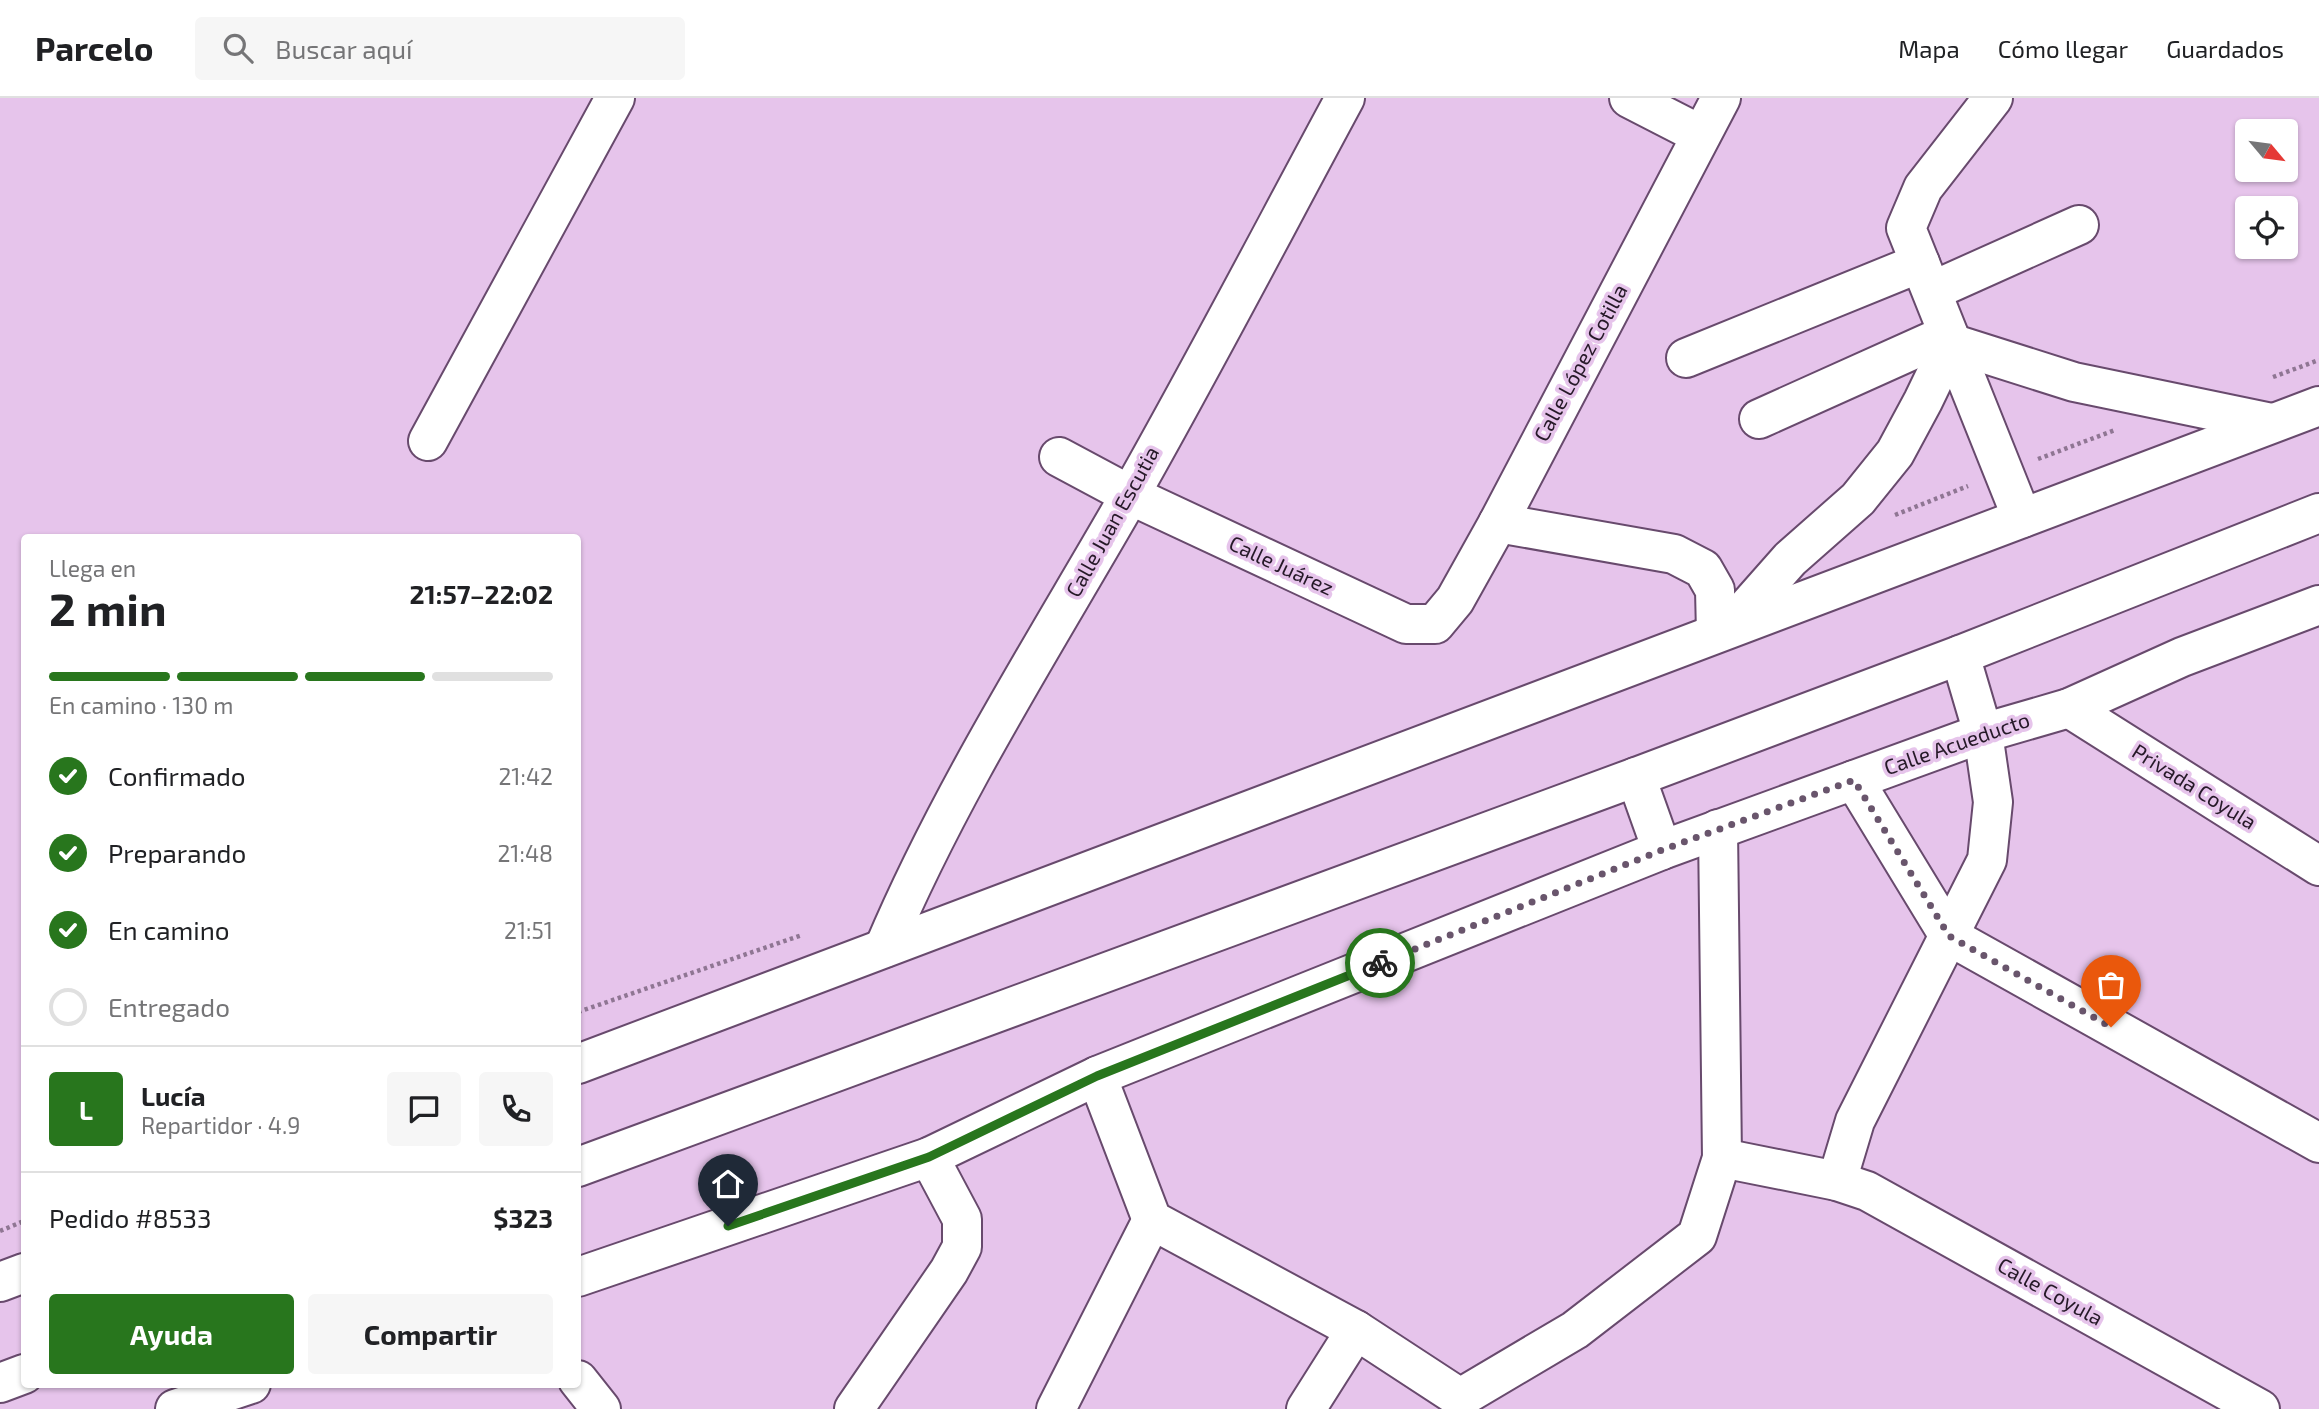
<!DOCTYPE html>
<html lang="es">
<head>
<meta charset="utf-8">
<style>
	:root { --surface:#fff; --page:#f6f6f6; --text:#202124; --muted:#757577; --line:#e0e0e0; --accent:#28761d }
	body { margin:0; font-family:"Exo 2",sans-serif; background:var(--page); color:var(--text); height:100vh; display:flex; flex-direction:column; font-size:26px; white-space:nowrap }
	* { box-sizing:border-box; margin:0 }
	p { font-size:23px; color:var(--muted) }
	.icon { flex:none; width:38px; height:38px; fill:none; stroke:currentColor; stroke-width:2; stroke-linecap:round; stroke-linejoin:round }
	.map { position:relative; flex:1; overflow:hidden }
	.details { position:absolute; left:21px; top:436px; width:560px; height:854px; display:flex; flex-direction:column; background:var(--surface); border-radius:7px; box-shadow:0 2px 5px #0004 }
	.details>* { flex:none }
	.needle { width:46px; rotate:119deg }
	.fabs { position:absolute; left:2235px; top:21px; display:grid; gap:14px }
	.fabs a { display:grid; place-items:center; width:63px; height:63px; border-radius:7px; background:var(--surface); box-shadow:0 2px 5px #0004; font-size:35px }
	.pin { position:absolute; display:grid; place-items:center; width:60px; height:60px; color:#fff; margin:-72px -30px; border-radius:50% 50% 50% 0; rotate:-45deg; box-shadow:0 0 7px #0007 }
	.pin .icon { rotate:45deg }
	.courier { position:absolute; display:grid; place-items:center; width:70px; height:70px; margin:-35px; border:5px solid #28761d; border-radius:50%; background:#fff; color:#222; box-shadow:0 2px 9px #0007 }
	.head em { font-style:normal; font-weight:700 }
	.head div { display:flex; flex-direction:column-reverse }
	.head { display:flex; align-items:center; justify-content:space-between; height:119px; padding:0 28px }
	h1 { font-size:46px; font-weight:700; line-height:52px }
	.bar { display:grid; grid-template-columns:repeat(4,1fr); gap:10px 7px; align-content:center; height:84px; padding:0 28px }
	.bar i { height:9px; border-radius:5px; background:var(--line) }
	.bar .current { background:var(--accent) }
	.bar p { grid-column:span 4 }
	.line { display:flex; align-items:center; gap:18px; padding:0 28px; border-top:2px solid var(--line) }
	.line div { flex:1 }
	.round { display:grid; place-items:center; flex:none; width:74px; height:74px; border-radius:7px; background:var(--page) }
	ol { padding:0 28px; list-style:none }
	li { display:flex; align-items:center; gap:21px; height:77px }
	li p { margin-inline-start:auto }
	li .icon { padding:7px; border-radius:50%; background:var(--accent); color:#fff; stroke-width:4 }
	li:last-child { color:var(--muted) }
	li i { width:38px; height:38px; border:4px solid var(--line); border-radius:50% }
	.button { display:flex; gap:14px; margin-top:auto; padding:14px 28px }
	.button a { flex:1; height:80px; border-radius:7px; background:var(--accent); color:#fff; font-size:28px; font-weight:700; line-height:80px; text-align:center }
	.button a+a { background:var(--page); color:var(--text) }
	header { display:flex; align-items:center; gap:42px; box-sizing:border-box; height:98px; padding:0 35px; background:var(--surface); border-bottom:2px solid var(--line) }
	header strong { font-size:33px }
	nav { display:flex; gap:38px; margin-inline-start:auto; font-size:24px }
	.search { width:490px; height:63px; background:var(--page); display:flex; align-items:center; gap:18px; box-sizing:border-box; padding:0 24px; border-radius:7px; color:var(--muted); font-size:26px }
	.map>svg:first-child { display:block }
</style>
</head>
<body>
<header>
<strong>Parcelo</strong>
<div class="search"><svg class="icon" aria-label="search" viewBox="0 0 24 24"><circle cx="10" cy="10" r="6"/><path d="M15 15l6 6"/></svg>Buscar aquí</div>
<nav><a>Mapa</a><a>Cómo llegar</a><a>Guardados</a></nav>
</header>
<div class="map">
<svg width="2319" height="1311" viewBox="0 0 2319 1311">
	<rect width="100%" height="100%" fill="#e6c4eb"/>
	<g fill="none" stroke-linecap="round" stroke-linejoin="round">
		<!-- minor casing -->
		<g stroke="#684a6d" stroke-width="42">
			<g id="minor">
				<path d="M1629 0 1701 37"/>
				<path d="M1993 0 1923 90 1906 130 2022 420"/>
				<path d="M1932 193 2079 127"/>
				<path d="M1951 245 2074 284 2272 325"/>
				<path d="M1686 260 1920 165"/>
				<path d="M1759 321 1948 236"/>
				<path d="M428 343 615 0"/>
				<path d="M1059 359 1130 397 1406 526H1435L1455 502 1498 425 1721 0"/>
				<path d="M1498 425 1674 456 1703 471 1715 492 1716 535"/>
				<path d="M1729 530 1790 461 1858 401 1895 355 1923 303 1951 245"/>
				<path d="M2069 610 2319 768"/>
				<path d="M1636 679 1662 752"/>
				<path d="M1854 682 1949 838 2319 1045"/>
				<path d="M884 850C947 701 1037 558 1118 418 1197 280 1270 139 1345 0"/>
				<path d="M1097 978 1152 1122 1356 1232 1460 1300 1575 1232 1697 1138 1722 1060 1718 731"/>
				<path d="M1722 1060 1837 1083 1867 1093 2260 1311"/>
				<path d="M1837 1083 1855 1023 1987 762 1993 704 1983 635 1960 557"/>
				<path d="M578 1179 929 1059 1097 978 1662 752 1983 635 2069 610 2182 559 2319 507"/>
				<path d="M578 1282 601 1311"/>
				<path d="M175 1311 251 1286"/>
				<path d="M854 1311 949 1173 962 1149V1121L929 1059"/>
				<path d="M1056 1311 1152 1122"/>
				<path d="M1306 1311 1356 1232"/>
			</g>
		</g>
		<!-- highway casing -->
		<g stroke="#684a6d" stroke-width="42">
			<g id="highway">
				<path d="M578 966 2319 308"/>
				<path d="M578 1069 1636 679 1960 557 2319 415"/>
				<path d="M0 1184 24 1175"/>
				<path d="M0 1285 24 1276"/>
			</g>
		</g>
		<!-- path -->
		<g stroke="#8f7693" stroke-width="4.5" stroke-dasharray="3.5 3.5" stroke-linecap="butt">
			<path d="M2273 279 2319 262"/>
			<path d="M2038 361 2115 332"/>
			<path d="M1895 417 1968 388"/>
			<path d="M578 914 802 837"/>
			<path d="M0 1133 24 1123"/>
		</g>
		<!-- minor -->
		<use href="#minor" stroke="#fff" stroke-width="38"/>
		<!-- highway -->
		<use href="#highway" stroke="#fff" stroke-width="38"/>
	</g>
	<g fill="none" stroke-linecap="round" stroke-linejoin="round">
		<!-- done -->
		<path stroke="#69556c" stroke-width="7" stroke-dasharray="0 12.6" d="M1380 865 1662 752 1854 682 1949 838 2111 929"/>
		<!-- route -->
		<path stroke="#28761d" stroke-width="9" d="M728 1128 929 1059 1097 978 1380 865"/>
	</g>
	<g text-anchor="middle" stroke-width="7" stroke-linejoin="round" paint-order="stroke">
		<!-- street labels -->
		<g font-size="21" fill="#261928" stroke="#e6c4eb">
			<text transform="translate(1581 265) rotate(-62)" y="7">Calle López Cotilla</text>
			<text transform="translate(1113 424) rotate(-61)" y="7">Calle Juan Escutia</text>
			<text transform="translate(1281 468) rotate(25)" y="7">Calle Juárez</text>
			<text transform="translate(1957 646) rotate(-19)" y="7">Calle Acueducto</text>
			<text transform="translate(2194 689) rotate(32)" y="7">Privada Coyula</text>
			<text transform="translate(2050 1194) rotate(29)" y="7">Calle Coyula</text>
		</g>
	</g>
</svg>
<div class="fabs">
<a><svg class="needle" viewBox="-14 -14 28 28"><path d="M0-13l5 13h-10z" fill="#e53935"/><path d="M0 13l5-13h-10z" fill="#757577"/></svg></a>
<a><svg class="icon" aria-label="locate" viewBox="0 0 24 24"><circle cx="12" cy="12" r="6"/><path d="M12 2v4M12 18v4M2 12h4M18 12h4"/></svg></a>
</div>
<div class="pin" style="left:2111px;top:929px;background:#ea580c"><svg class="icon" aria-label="bag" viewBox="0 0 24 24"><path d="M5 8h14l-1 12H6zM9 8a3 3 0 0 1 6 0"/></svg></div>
<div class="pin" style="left:728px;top:1128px;background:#1f2937"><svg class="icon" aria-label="home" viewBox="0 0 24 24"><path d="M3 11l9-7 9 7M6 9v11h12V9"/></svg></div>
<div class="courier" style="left:1380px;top:865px"><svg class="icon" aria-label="bike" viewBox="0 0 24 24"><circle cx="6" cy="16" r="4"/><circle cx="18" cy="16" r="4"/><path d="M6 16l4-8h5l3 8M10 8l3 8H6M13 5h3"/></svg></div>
<section class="details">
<div class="head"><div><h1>2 min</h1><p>Llega en</p></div><em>21:57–22:02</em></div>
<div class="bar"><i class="current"></i><i class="current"></i><i class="current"></i><i></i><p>En camino · 130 m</p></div>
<ol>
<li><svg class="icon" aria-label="check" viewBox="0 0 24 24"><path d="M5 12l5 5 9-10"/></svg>Confirmado<p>21:42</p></li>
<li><svg class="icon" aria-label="check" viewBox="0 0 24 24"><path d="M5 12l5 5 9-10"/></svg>Preparando<p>21:48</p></li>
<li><svg class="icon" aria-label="check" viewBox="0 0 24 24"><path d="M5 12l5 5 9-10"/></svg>En camino<p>21:51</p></li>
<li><i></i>Entregado</li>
</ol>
<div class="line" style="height:126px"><b class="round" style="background:var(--accent);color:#fff">L</b><div><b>Lucía</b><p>Repartidor · 4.9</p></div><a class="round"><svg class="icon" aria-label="chat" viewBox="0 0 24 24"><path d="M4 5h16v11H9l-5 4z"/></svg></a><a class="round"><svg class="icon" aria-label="phone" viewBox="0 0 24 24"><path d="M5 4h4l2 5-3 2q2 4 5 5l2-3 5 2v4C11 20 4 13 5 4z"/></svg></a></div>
<div class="line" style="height:91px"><div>Pedido #8533</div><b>$323</b></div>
<div class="button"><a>Ayuda</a><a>Compartir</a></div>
</section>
</div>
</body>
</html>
